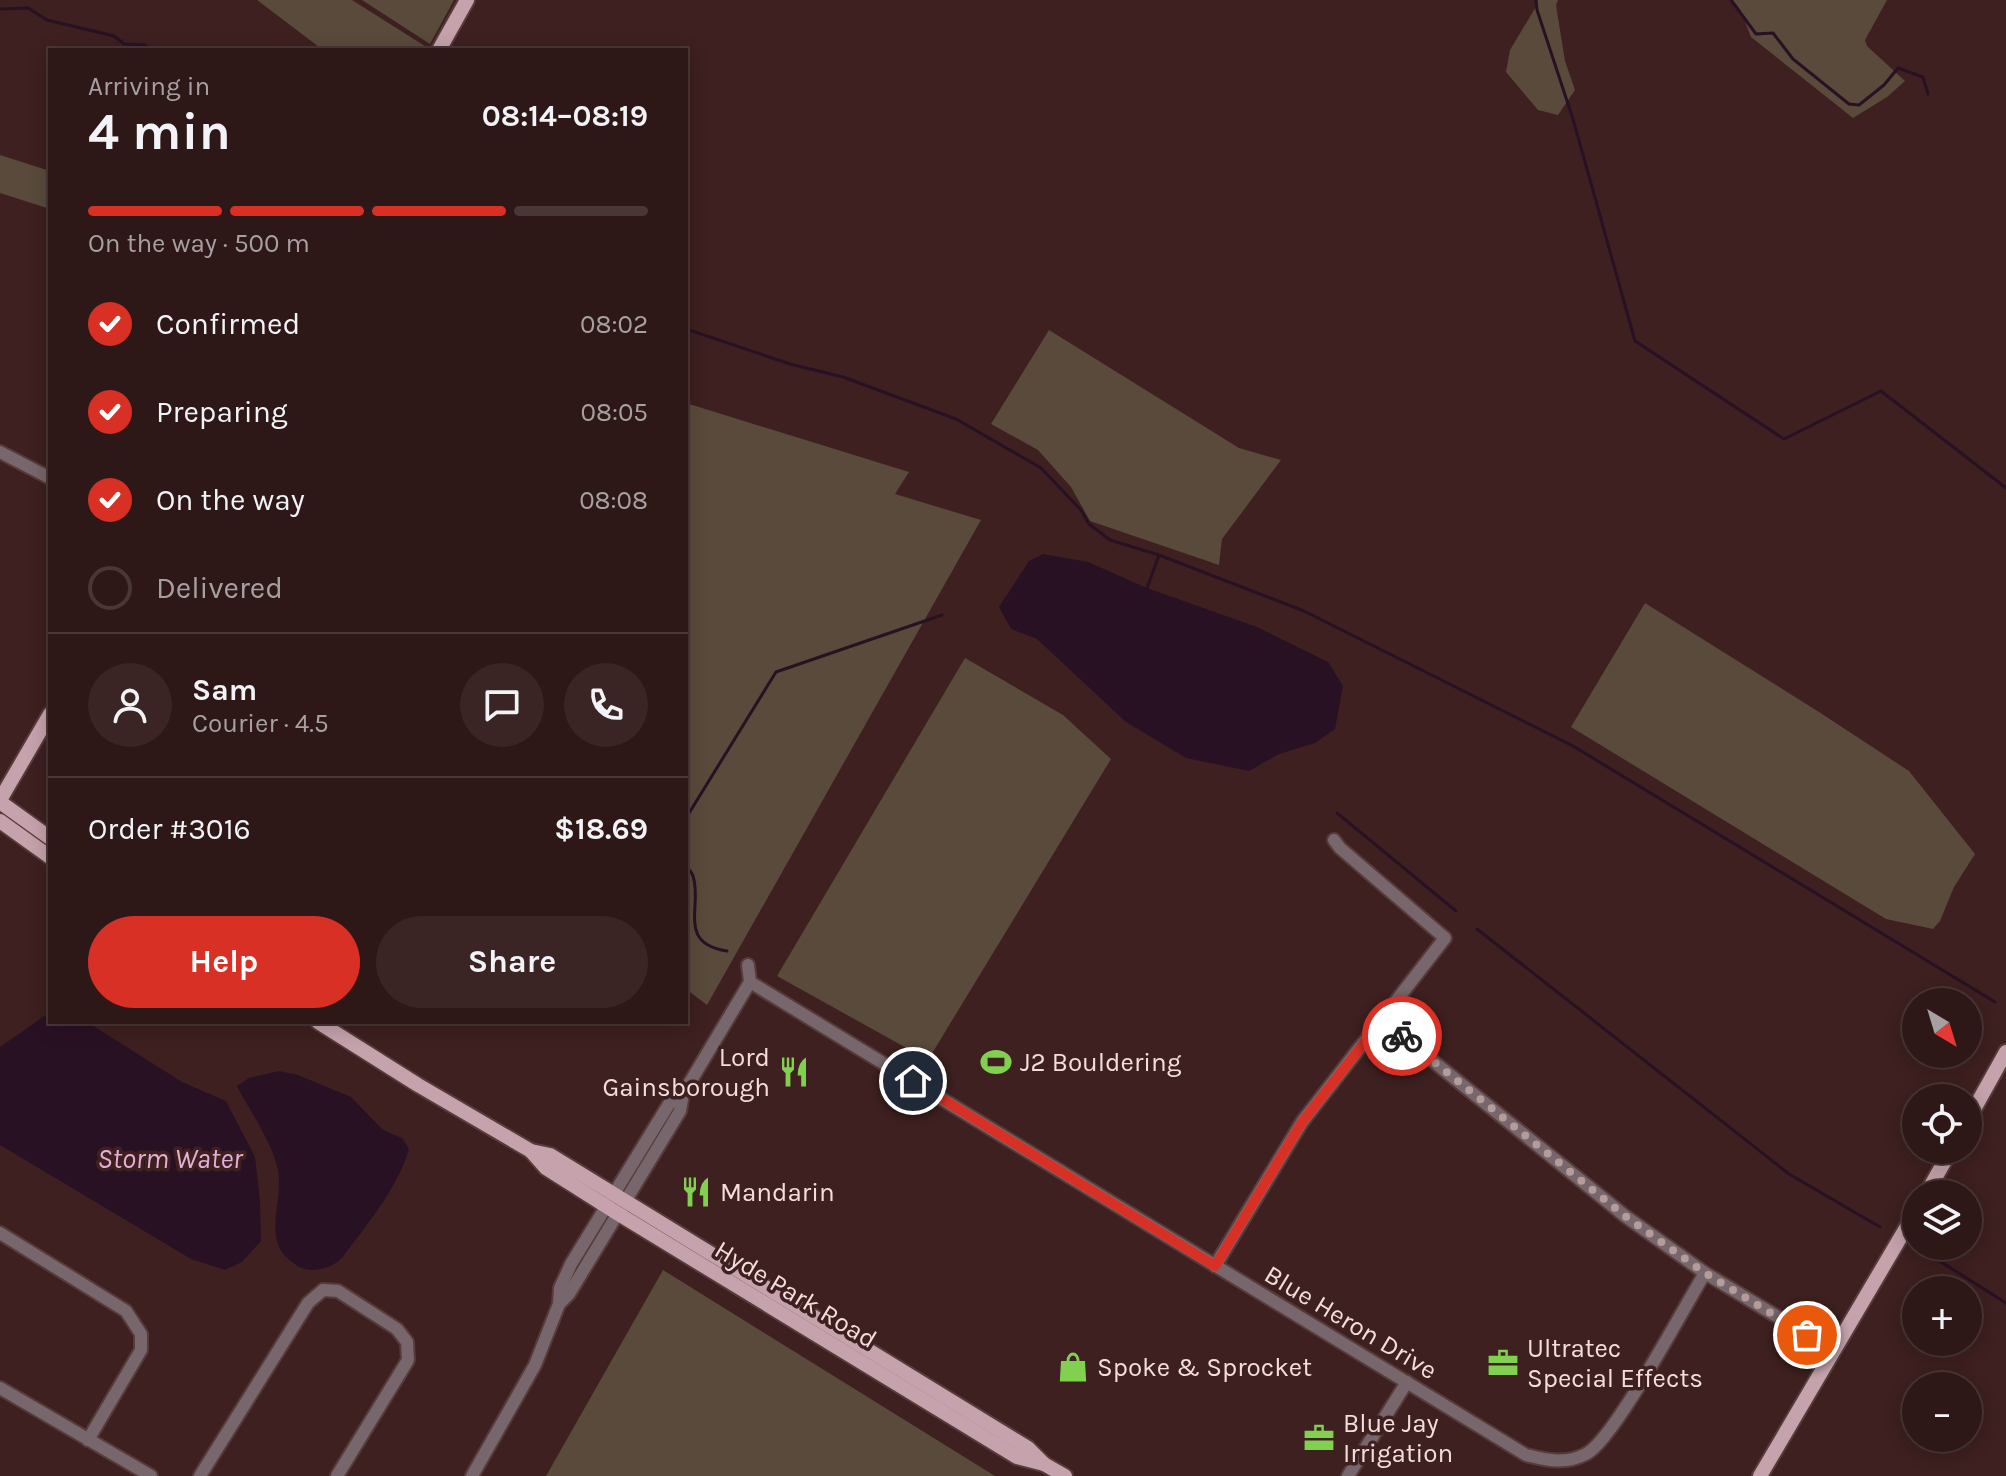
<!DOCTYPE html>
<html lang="en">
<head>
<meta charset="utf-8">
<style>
	:root { --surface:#2e1817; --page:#3a2524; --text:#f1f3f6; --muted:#a7a0a1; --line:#493736; --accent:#d93025 }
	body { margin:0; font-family:Karla,sans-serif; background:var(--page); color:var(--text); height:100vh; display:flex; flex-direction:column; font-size:30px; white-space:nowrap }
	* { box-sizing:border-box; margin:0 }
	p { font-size:26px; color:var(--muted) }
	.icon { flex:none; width:44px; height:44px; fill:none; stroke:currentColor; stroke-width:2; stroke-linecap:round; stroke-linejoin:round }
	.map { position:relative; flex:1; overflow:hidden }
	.details { position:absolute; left:48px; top:48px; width:640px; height:976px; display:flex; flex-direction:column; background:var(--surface); border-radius:0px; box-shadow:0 4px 20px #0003,0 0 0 2px var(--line) }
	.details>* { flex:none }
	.needle { width:52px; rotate:142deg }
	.buttons { position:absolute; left:1902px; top:988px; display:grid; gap:16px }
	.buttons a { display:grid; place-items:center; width:80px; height:80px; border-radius:50%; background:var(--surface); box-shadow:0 4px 20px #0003,0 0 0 2px var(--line); font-size:40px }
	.pin { position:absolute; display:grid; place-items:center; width:68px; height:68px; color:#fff; margin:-34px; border:4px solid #fff; border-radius:50%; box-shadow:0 2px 8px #0007 }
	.courier { position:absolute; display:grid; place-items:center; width:80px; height:80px; margin:-40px; border:6px solid #d93025; border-radius:50%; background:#fff; color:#222; box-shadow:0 2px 10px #0007 }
	.head em { font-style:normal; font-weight:700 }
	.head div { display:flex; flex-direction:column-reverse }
	.head { display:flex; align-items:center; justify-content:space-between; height:136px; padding:0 40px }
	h1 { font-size:52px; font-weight:700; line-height:60px }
	.bar { display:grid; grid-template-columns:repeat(4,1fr); gap:12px 8px; align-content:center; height:96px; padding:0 40px }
	.bar i { height:10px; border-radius:6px; background:var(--line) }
	.bar .current { background:var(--accent) }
	.bar p { grid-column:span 4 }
	.line { display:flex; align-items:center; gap:20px; padding:0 40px; border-top:2px solid var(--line) }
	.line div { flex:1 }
	.round { display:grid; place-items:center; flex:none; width:84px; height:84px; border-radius:42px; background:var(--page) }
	ol { padding:0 40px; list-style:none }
	li { display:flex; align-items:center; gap:24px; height:88px }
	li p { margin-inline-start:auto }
	li .icon { padding:8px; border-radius:50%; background:var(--accent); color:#fff; stroke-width:4 }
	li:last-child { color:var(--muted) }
	li i { width:44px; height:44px; border:4px solid var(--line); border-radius:50% }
	.primary-button { display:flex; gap:16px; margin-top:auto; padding:16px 40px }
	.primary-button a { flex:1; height:92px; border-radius:48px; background:var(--accent); color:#fff; font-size:32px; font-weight:700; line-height:92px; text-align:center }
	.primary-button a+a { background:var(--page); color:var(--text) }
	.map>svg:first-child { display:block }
</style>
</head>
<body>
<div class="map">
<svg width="2006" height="1476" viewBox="0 0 2006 1476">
	<rect width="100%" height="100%" fill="#3d201f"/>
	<!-- green -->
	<g fill="#594a3b">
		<path d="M257 0H352L428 48 427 50H323Z"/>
		<path d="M362 0H454L430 44Z"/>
		<path d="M1537 0H1558L1556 5 1565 61 1575 90 1558 115 1538 110 1506 72 1510 50 1537 5Z"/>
		<path d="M1733 0H1887L1865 40 1867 46 1905 81 1887 97 1853 118 1751 37 1741 11Z"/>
		<path d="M0 155 50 171V209L0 193Z"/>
		<path d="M1049 330 1239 448 1281 460 1222 539 1219 565 1090 521 1071 487 1038 450 991 424Z"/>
		<path d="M686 403 909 472 895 494 981 520 707 1005 686 989Z"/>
		<path d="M1645 603 1819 712 1909 771 1975 854 1954 887 1940 921 1933 929 1886 919 1571 727Z"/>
		<path d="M965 658 1063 715 1111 759 928 1060 777 976Z"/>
		<path d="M663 1270 995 1476H546Z"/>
	</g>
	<!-- water -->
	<g fill="#291124">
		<path d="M1043 554 1088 562 1147 588 1257 627 1328 662 1343 686 1335 729 1315 743 1279 754 1249 771 1186 758 1126 722 1037 639 1011 629 999 607 1029 561Z"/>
		<path d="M50 1012V1022H87L182 1082 226 1101 255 1157 260 1200 261 1241 242 1262 225 1270 191 1259 0 1145V1047Z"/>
		<path d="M279 1071 298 1075 351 1097 383 1130 402 1138 409 1149C398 1187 369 1222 345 1254 338 1264 326 1269 314 1270 304 1270 300 1268 292 1262 261 1240 284 1202 278 1170 272 1141 250 1112 237 1086L249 1078Z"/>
	</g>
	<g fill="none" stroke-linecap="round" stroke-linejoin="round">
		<!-- stream -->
		<g stroke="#291124" stroke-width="3">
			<path d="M1536 0 1537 10 1573 119 1635 341 1784 439 1881 391 2006 488"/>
			<path d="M1731 0 1756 34 1773 33 1793 59 1849 104 1859 105 1884 85 1898 68 1923 77 1928 94"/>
			<path d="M0 9 28 8 47 20 114 36 124 44 145 45 151 50"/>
			<path d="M686 329 790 364 843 377 956 419 1041 468 1081 510 1089 524 1110 540 1159 555 1304 611 1573 746 1995 1002"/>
			<path d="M1147 588 1159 555"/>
			<path d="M1337 813 1456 911"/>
			<path d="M686 818 776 672 942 615"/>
			<path d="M686 865C688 869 692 872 693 876 703 906 676 943 727 951"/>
			<path d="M1477 929 1789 1174 1880 1227"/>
			<path d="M1919 1248 2006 1303"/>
		</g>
		<!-- minor casing -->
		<g stroke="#563b3a" stroke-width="16">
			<g id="minor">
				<path d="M0 452 50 478"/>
				<path d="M748 965 750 982"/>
				<path d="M750 982 1526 1455C1547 1460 1565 1465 1586 1454 1614 1440 1684 1307 1705 1273"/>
				<path d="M1382 1020 1625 1216 1705 1273 1834 1351"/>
				<path d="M0 1233 126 1311 141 1334V1350L88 1440"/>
				<path d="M1215 1266 1302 1122 1445 938 1340 848 1334 840"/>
				<path d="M559 1304 569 1294 680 1111 683 1094 750 982"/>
				<path d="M0 1388 151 1476"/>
				<path d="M200 1476 308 1303 323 1290 338 1291 397 1329 407 1342 408 1360 337 1476"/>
				<path d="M472 1476 535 1365 559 1304 560 1288 571 1264 669 1104 683 1094"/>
				<path d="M1348 1476 1407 1382"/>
			</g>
		</g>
		<!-- major casing -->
		<g stroke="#563b3a" stroke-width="18">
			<g id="major">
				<path d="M439 50 467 0"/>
				<path d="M0 800 50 714"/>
				<path d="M0 802 50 838"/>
				<path d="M0 821 50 857"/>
				<path d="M318 1022 418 1085 531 1151 550 1155 1028 1448 1044 1464"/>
				<path d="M1968 1120 2006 1052"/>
				<path d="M531 1151 546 1168 617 1213 1017 1457 1044 1464 1065 1476"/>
				<path d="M1926 1194 1951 1150"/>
				<path d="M1760 1476 1916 1211"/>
			</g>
		</g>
		<!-- minor -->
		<use href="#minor" stroke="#77666b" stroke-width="12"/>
		<!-- major -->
		<use href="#major" stroke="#c5a2ac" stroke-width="14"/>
	</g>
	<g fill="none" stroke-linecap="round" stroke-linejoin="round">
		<!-- done -->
		<path stroke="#b39c9a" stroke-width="8" stroke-dasharray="0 14.4" d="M1402 1036 1625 1216 1705 1273 1807 1335"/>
		<!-- route -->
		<path stroke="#d93025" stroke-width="10" d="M913 1081 1215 1266 1302 1122 1382 1020 1402 1036"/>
	</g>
	<!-- icons -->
	<defs>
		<g id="stadium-bare" transform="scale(2.4)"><path d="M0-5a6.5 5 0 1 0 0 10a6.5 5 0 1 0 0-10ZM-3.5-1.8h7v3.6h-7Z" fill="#81d050" stroke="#3d201f" stroke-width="2.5" paint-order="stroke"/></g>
		<g id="restaurant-bare" transform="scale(2.4)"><path d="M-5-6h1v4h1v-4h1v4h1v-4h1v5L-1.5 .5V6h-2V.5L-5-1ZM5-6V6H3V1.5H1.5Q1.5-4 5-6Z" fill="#81d050" stroke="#3d201f" stroke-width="2.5" paint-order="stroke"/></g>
		<g id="office-bare" transform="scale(2.4)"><path d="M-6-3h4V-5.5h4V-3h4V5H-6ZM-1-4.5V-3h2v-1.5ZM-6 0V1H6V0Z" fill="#81d050" stroke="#3d201f" stroke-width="2.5" paint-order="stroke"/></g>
		<g id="shop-bare" transform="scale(2.4)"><path d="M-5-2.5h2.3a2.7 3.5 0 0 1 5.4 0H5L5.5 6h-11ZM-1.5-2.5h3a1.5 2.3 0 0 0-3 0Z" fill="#81d050" stroke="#3d201f" stroke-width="2.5" paint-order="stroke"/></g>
	</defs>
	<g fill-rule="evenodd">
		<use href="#stadium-bare" x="996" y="1062"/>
		<use href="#restaurant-bare" x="794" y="1072"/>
		<use href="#restaurant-bare" x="696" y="1192"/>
		<use href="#office-bare" x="1503" y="1363"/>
		<use href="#shop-bare" x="1073" y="1367"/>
		<use href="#office-bare" x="1319" y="1438"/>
	</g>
	<g text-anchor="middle" stroke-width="7" stroke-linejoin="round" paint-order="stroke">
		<!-- poi labels -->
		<g font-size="26" fill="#f3dedd" stroke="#3d201f" text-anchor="start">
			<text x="770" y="1066" text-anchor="end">Lord<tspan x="770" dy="30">Gainsborough</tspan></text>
			<text x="1020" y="1071">J2 Bouldering</text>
			<text x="720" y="1201">Mandarin</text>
			<text x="1527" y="1357">Ultratec<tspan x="1527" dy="30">Special Effects</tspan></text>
			<text x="1097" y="1376">Spoke &amp; Sprocket</text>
			<text x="1343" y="1432">Blue Jay<tspan x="1343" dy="30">Irrigation</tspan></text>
		</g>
		<!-- street labels -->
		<g font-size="26" fill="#f3dedd" stroke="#3d201f">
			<text transform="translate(796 1294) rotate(31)" y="9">Hyde Park Road</text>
			<text transform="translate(1351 1322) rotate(31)" y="9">Blue Heron Drive</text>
		</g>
		<!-- water labels -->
		<g font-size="28" font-style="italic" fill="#e4aed5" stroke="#3d201f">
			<text x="170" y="1168">Storm Water</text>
		</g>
	</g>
</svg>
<div class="buttons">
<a><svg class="needle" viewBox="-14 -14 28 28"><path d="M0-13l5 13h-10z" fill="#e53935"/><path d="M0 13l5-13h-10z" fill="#a7a0a1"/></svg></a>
<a><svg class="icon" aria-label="locate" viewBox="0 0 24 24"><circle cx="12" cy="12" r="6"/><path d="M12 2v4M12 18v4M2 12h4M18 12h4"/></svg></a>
<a><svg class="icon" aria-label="layers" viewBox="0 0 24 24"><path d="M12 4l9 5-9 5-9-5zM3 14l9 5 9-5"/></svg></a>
<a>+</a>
<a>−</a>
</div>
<div class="pin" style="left:1807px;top:1335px;background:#ea580c"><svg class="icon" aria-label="bag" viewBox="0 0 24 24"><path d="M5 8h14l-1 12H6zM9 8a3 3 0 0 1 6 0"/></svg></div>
<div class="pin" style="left:913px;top:1081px;background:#1f2937"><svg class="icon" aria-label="home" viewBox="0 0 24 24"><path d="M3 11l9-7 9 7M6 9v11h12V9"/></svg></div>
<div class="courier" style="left:1402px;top:1036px"><svg class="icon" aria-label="bike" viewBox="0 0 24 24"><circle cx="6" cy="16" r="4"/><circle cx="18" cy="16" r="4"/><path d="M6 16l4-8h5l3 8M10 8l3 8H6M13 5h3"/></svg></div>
<section class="details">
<div class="head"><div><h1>4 min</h1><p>Arriving in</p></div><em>08:14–08:19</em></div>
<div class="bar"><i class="current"></i><i class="current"></i><i class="current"></i><i></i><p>On the way · 500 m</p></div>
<ol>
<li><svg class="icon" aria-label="check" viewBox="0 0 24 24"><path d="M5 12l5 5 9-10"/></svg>Confirmed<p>08:02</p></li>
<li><svg class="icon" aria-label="check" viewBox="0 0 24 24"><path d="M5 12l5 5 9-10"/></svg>Preparing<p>08:05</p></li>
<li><svg class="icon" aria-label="check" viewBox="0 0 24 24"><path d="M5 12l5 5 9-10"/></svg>On the way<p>08:08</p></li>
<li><i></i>Delivered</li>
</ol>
<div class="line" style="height:144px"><a class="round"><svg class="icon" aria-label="person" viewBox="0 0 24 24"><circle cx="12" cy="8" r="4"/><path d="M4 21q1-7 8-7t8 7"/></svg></a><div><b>Sam</b><p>Courier · 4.5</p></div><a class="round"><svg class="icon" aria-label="chat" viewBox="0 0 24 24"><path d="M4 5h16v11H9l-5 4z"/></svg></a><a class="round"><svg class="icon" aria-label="phone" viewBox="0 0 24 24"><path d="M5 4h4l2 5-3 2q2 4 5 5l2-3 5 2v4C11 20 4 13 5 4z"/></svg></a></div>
<div class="line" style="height:104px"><div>Order #3016</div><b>$18.69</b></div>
<div class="primary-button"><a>Help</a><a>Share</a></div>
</section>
</div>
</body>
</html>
